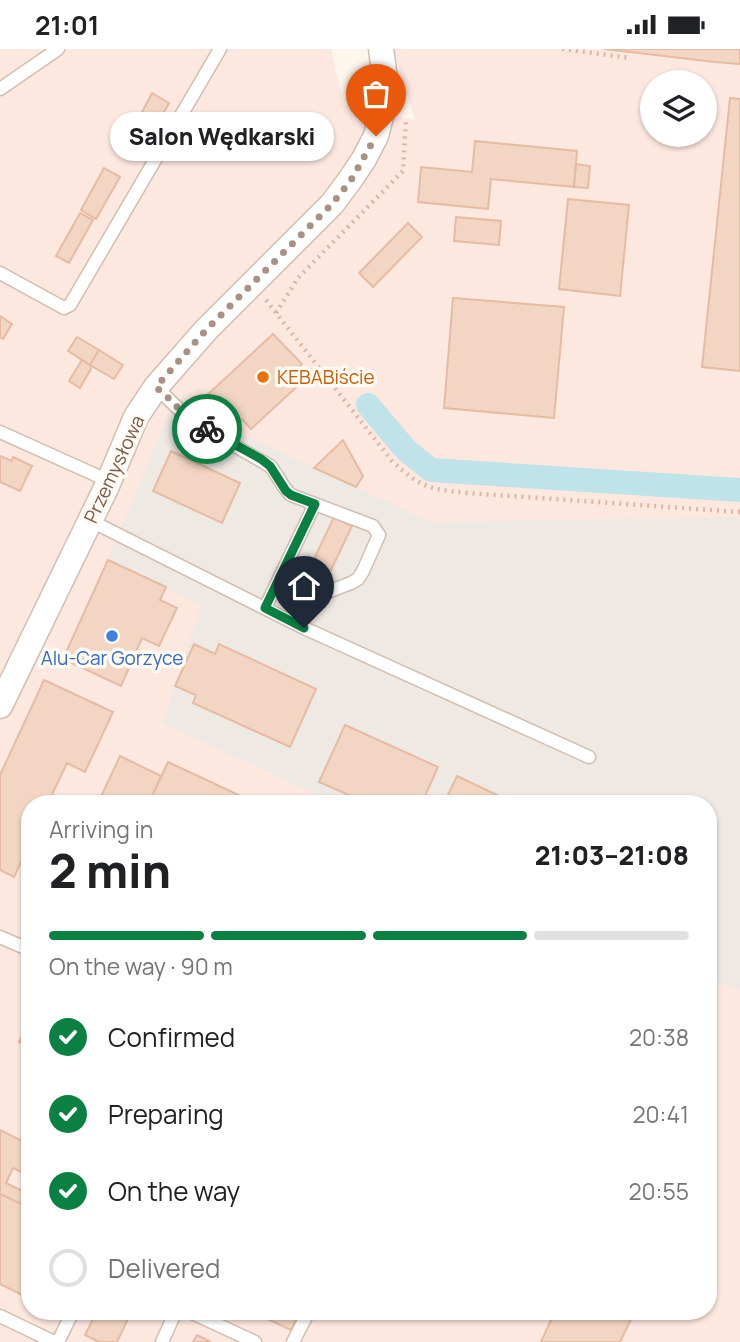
<!DOCTYPE html>
<html lang="en">
<head>
<meta charset="utf-8">
<style>
	:root { --surface:#fff; --page:#f6f6f6; --text:#202124; --muted:#757577; --line:#e0e0e0; --accent:#0b8043 }
	body { margin:0; font-family:Manrope,sans-serif; background:var(--page); color:var(--text); height:100vh; display:flex; flex-direction:column; font-size:26px; white-space:nowrap }
	* { box-sizing:border-box; margin:0 }
	p { font-size:23px; color:var(--muted) }
	.icon { flex:none; width:38px; height:38px; fill:none; stroke:currentColor; stroke-width:2; stroke-linecap:round; stroke-linejoin:round }
	.map { position:relative; flex:1; overflow:hidden }
	.drawer { position:absolute; left:21px; top:746px; width:696px; height:525px; display:flex; flex-direction:column; background:var(--surface); border-radius:28px; box-shadow:0 2px 5px #0004 }
	.drawer>* { flex:none }
	.tools { position:absolute; left:640px; top:21px; display:grid; gap:14px }
	.tools a { display:grid; place-items:center; width:77px; height:77px; border-radius:50%; background:var(--surface); box-shadow:0 2px 5px #0004; font-size:35px }
	.pin { position:absolute; display:grid; place-items:center; width:60px; height:60px; color:#fff; margin:-72px -30px; border-radius:50% 50% 50% 0; rotate:-45deg; box-shadow:0 0 7px #0007 }
	.pin .icon { rotate:45deg }
	.courier { position:absolute; display:grid; place-items:center; width:70px; height:70px; margin:-35px; border:5px solid #0b8043; border-radius:50%; background:#fff; color:#222; box-shadow:0 2px 9px #0007 }
	.bubble { position:absolute; height:49px; border-radius:24px; background:var(--surface); box-shadow:0 2px 5px #0004; font-size:23px; font-weight:800; line-height:49px; text-align:center }
	.summary em { font-style:normal; font-weight:800 }
	.summary div { display:flex; flex-direction:column-reverse }
	.summary { display:flex; align-items:center; justify-content:space-between; height:119px; padding:0 28px }
	h1 { font-size:46px; font-weight:800; line-height:52px }
	.bar { display:grid; grid-template-columns:repeat(4,1fr); gap:10px 7px; align-content:center; height:84px; padding:0 28px }
	.bar i { height:9px; border-radius:5px; background:var(--line) }
	.bar .on { background:var(--accent) }
	.bar p { grid-column:span 4 }
	ol { padding:0 28px; list-style:none }
	li { display:flex; align-items:center; gap:21px; height:77px }
	li p { margin-inline-start:auto }
	li .icon { padding:7px; border-radius:50%; background:var(--accent); color:#fff; stroke-width:4 }
	li:last-child { color:var(--muted) }
	li i { width:38px; height:38px; border:4px solid var(--line); border-radius:50% }
	.status { display:flex; justify-content:space-between; align-items:center; height:49px; padding:0 35px; background:var(--surface); direction:ltr }
	.status svg { height:19px; fill:currentColor }
	.map>svg:first-child { display:block }
</style>
</head>
<body>
<div class="status"><b>21:01</b><svg viewBox="0 0 49 12"><path d="M0 12V9h3v3zM5 12V6h3v6zM10 12V3h3v9zM15 12V0h3v12zM26 1h20v11H26zM47 4h2v5h-2z"/></svg></div>
<div class="map">
<svg width="740" height="1293" viewBox="0 0 740 1293">
	<rect width="100%" height="100%" fill="#fdf6ec"/>
	<!-- commercial -->
	<path fill="#fde8e0" fill-rule="evenodd" d="M0 0H331L344 56 415 71 393 0H740V1293H0ZM653 33H705V86H653ZM30 754H709V1262H30Z"/>
	<!-- industrial -->
	<path fill="#efe9e4" d="M173 353 430 473 740 468V942L709 928V754H335L162 674 201 556 108 511Z"/>
	<g fill="none" stroke-linecap="round" stroke-linejoin="round">
		<!-- canal -->
		<path stroke="#bfe3e8" stroke-width="24" d="M368 356 406 401 431 421 740 441"/>
	</g>
	<!-- building -->
	<g fill="#f3d5c3" stroke="#e6bba3" stroke-width="2">
		<path d="M604 0H740V15L715 13Z"/>
		<path d="M152 44 169 54 156 78 139 69Z"/>
		<path d="M730 49 740 50V322L702 318Z"/>
		<path d="M475 92 577 102 574 138 491 130 488 160 418 153 421 118 472 123Z"/>
		<path d="M576 115 590 117 588 139 574 138Z"/>
		<path d="M104 119 120 128 96 170 81 161Z"/>
		<path d="M568 150 629 156 620 247 559 240Z"/>
		<path d="M80 164 93 171 69 214 56 207Z"/>
		<path d="M456 168 501 172 499 196 454 192Z"/>
		<path d="M408 174 422 188 373 238 359 224Z"/>
		<path d="M453 249 564 258 554 369 444 359Z"/>
		<path d="M0 267 12 275 3 290 0 288Z"/>
		<path d="M273 285 302 315 293 324 301 334 251 380 242 370 233 379 205 348Z"/>
		<path d="M77 288 99 301 90 316 68 302Z"/>
		<path d="M99 301 123 316 114 330 90 316Z"/>
		<path d="M82 311 92 318 80 339 69 332Z"/>
		<path d="M343 391 363 427 356 438 314 419Z"/>
		<path d="M171 402 240 434 222 474 153 442Z"/>
		<path d="M0 407 12 412 13 408 32 417 20 442 0 433Z"/>
		<path d="M334 468 352 477 322 540 304 531Z"/>
		<path d="M108 511 166 538 160 551 177 559 159 597 142 589 121 637 63 610Z"/>
		<path d="M194 595 215 605 219 595 316 640 290 698 193 654 196 646 175 637Z"/>
		<path d="M44 631 113 663 85 723 67 714 48 754H30V794L14 828 0 821V726Z"/>
		<path d="M345 676 438 718 422 754H367L319 733Z"/>
		<path d="M120 707 161 727 149 754H98Z"/>
		<path d="M168 713 243 748 240 754H149Z"/>
		<path d="M457 727 514 754H444Z"/>
		<path d="M243 748 256 754H240Z"/>
		<path d="M30 971V998L19 993Z"/>
		<path d="M0 1081 30 1096V1127L13 1119 6 1134 30 1146 25 1157 0 1145Z"/>
		<path d="M0 1145 25 1157 30 1147V1250L0 1235Z"/>
		<path d="M30 1262H52L48 1270Z"/>
		<path d="M97 1262H111L128 1270 117 1293H99L85 1286Z"/>
		<path d="M250 1262H300L291 1281Z"/>
		<path d="M555 1262H635L620 1293H541Z"/>
		<path d="M197 1286 211 1293H193Z"/>
	</g>
	<g fill="none" stroke-linecap="round" stroke-linejoin="round">
		<!-- service casing -->
		<g stroke="#d1beb0" stroke-width="15">
			<g id="service">
				<path d="M0 40 58 0"/>
				<path d="M0 224 64 259 70 256 220 0"/>
				<path d="M156 338 190 371 270 417C278 426 282 438 291 446L373 477 379 486 363 522 358 530 351 534 325 544H317L281 527"/>
				<path d="M0 383 109 432"/>
				<path d="M91 472 304 579 589 708"/>
				<path d="M265 559 315 455"/>
				<path d="M0 888 30 901"/>
				<path d="M188 1262 255 1293"/>
				<path d="M0 1267 54 1293"/>
				<path d="M58 1293 73 1262"/>
				<path d="M162 1293 176 1262"/>
				<path d="M293 1293 309 1262"/>
			</g>
		</g>
		<!-- minor casing -->
		<g stroke="#d1beb0" stroke-width="27">
			<path id="minor" d="M0 657 106 439 136 368 156 338 206 281 332 155 350 131 364 110 376 87 384 56 385 29 381 0"/>
		</g>
		<!-- path -->
		<g stroke="#d9b8a5" stroke-width="4.5" stroke-dasharray="2 5" stroke-linecap="butt">
			<path d="M562 0 630 9"/>
			<path d="M266 251 392 412C421 439 429 440 468 444L740 463"/>
			<path d="M276 264 298 229 403 122 406 70"/>
		</g>
		<!-- service -->
		<use href="#service" stroke="#fff" stroke-width="12"/>
		<!-- minor -->
		<use href="#minor" stroke="#fff" stroke-width="24"/>
	</g>
	<g fill="none" stroke-linecap="round" stroke-linejoin="round">
		<!-- done -->
		<path stroke="#a89285" stroke-width="7" stroke-dasharray="0 12.6" d="M207 380 184 366 173 353 156 338 206 281 332 155 351 131 376 87"/>
		<!-- route -->
		<path stroke="#0b8043" stroke-width="9" d="M207 380 261 410 270 417 286 442 291 446 315 455 265 559 304 579"/>
	</g>
	<!-- markers -->
	<circle fill="#e8710a" stroke="#fffaf3" stroke-width="2.5" cx="263" cy="328" r="7"/>
	<circle fill="#3f7fe0" stroke="#fffaf3" stroke-width="2.5" cx="112" cy="587" r="7"/>
	<g text-anchor="middle" stroke-width="7" stroke-linejoin="round" paint-order="stroke">
		<!-- food labels -->
		<g font-size="19" fill="#c56008" stroke="#fffaf3" text-anchor="start">
			<text x="277" y="335">KEBABiście</text>
		</g>
		<!-- street labels -->
		<g font-size="19" fill="#7a5c4d" stroke="#fffaf3">
			<text transform="translate(114 420) rotate(-65)" y="7">Przemysłowa</text>
		</g>
		<!-- shop labels -->
		<g font-size="19" fill="#366cbe" stroke="#fffaf3">
			<text x="112" y="616">Alu-Car Gorzyce</text>
		</g>
	</g>
</svg>
<div class="tools">
<a><svg class="icon" aria-label="layers" viewBox="0 0 24 24"><path d="M12 4l9 5-9 5-9-5zM3 14l9 5 9-5"/></svg></a>
</div>
<div class="pin" style="left:376px;top:87px;background:#ea580c"><svg class="icon" aria-label="bag" viewBox="0 0 24 24"><path d="M5 8h14l-1 12H6zM9 8a3 3 0 0 1 6 0"/></svg></div>
<div class="pin" style="left:304px;top:579px;background:#1f2937"><svg class="icon" aria-label="home" viewBox="0 0 24 24"><path d="M3 11l9-7 9 7M6 9v11h12V9"/></svg></div>
<div class="courier" style="left:207px;top:380px"><svg class="icon" aria-label="bike" viewBox="0 0 24 24"><circle cx="6" cy="16" r="4"/><circle cx="18" cy="16" r="4"/><path d="M6 16l4-8h5l3 8M10 8l3 8H6M13 5h3"/></svg></div>
<div class="bubble" style="left:110px;top:63px;width:224px">Salon Wędkarski</div>
<section class="drawer">
<div class="summary"><div><h1>2 min</h1><p>Arriving in</p></div><em>21:03–21:08</em></div>
<div class="bar"><i class="on"></i><i class="on"></i><i class="on"></i><i></i><p>On the way · 90 m</p></div>
<ol>
<li><svg class="icon" aria-label="check" viewBox="0 0 24 24"><path d="M5 12l5 5 9-10"/></svg>Confirmed<p>20:38</p></li>
<li><svg class="icon" aria-label="check" viewBox="0 0 24 24"><path d="M5 12l5 5 9-10"/></svg>Preparing<p>20:41</p></li>
<li><svg class="icon" aria-label="check" viewBox="0 0 24 24"><path d="M5 12l5 5 9-10"/></svg>On the way<p>20:55</p></li>
<li><i></i>Delivered</li>
</ol>
</section>
</div>
</body>
</html>
